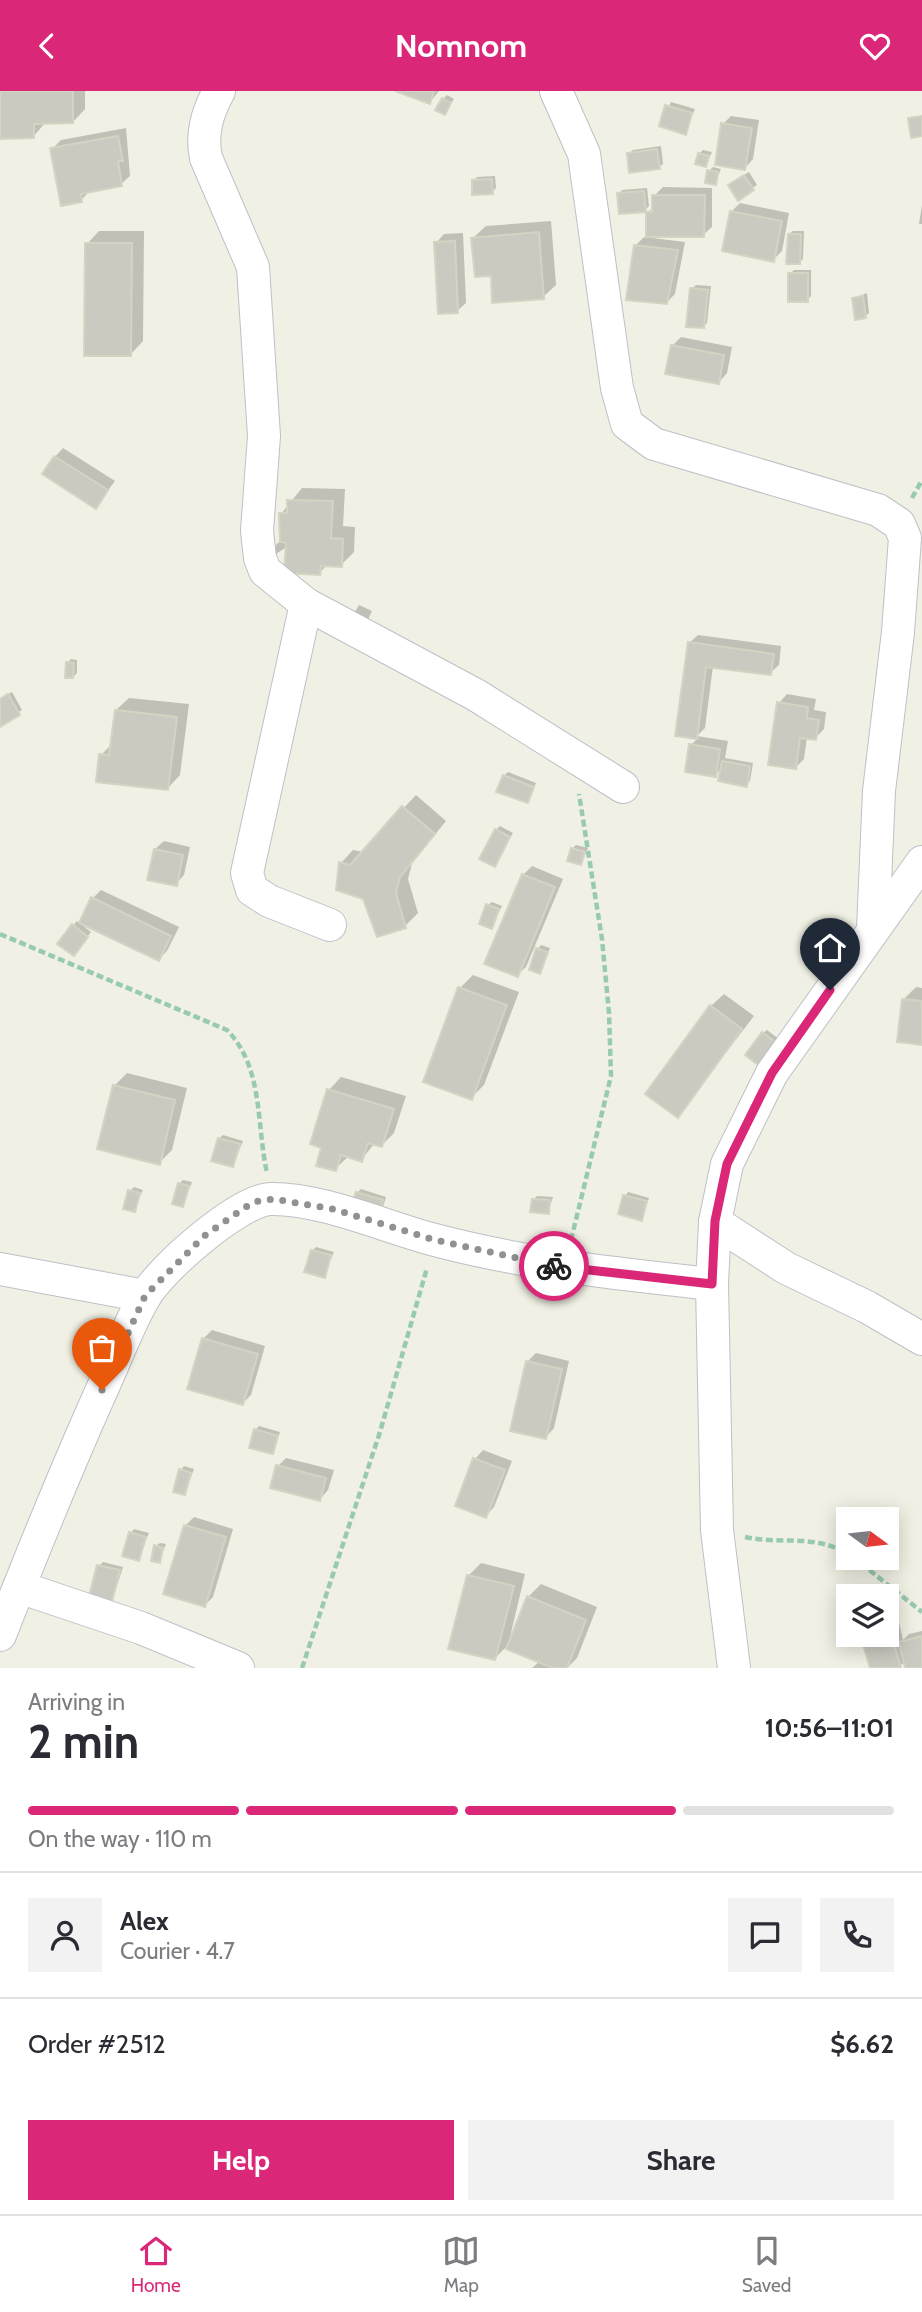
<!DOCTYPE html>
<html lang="en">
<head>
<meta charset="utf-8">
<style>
	:root { --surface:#fff; --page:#f2f2f3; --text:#2b2b33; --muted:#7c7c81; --line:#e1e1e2; --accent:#db2777 }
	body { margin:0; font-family:Cabin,sans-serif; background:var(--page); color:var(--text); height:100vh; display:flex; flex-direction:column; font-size:26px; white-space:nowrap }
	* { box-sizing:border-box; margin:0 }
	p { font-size:23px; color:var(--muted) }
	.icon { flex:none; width:38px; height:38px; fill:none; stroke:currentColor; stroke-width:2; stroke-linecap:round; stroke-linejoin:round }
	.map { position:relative; height:1577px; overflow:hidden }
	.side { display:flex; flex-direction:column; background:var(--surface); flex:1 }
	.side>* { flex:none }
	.needle { width:46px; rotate:105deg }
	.tools { position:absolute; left:836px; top:1416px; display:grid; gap:14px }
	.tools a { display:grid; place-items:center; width:63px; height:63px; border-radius:0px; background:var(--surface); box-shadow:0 4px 18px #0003; font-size:35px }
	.pin { position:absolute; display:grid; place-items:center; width:60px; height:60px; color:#fff; margin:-72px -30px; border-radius:50% 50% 50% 0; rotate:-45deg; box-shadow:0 0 7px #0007 }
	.pin .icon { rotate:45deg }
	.courier { position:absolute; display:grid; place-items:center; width:70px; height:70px; margin:-35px; border:5px solid #db2777; border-radius:50%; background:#fff; color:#222; box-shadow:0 2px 9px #0007 }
	.headline em { font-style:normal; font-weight:800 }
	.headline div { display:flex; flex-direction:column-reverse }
	.headline { display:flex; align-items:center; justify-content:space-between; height:119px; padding:0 28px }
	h1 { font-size:46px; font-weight:800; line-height:52px }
	.bar { display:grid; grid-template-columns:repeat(4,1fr); gap:10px 7px; align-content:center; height:84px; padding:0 28px }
	.bar i { height:9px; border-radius:5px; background:var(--line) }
	.bar .active { background:var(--accent) }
	.bar p { grid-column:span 4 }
	.line { display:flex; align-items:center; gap:18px; padding:0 28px; border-top:2px solid var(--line) }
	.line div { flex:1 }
	.round { display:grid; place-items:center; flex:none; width:74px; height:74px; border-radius:0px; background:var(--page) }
	.button { display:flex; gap:14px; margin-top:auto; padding:14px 28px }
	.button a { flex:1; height:80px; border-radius:0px; background:var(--accent); color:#fff; font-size:28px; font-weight:800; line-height:80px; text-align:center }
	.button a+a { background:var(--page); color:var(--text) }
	header { display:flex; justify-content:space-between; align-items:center; height:91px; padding:0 28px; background:var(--accent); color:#fff; font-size:32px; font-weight:800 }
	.menu { display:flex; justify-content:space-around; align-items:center; height:98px; border-top:2px solid var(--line); background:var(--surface); font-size:19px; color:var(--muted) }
	.menu a { display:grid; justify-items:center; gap:4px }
	.menu .active { color:var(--accent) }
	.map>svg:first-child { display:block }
</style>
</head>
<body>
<header><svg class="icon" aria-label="back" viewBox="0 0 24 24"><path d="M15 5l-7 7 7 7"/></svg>Nomnom<svg class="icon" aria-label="heart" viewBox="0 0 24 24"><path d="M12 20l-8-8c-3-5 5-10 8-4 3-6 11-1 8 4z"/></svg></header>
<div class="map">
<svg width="922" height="1577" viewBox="0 0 922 1577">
	<rect width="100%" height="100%" fill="#f0f0e4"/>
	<!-- shadow -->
	<g fill="#0003">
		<path d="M0 0H85V18L73 31H46L33 46H0Z"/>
		<path d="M400 0H439L430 11Z"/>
		<path d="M447 4 454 8 444 22 443 8Z"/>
		<path d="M671 11 695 18 685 42 661 34Z"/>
		<path d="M731 25 759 29 753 68 745 77 723 33Z"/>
		<path d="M126 37 130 85 121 93 89 101 81 109 52 58 61 49Z"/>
		<path d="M661 55 663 73 659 76 629 63 633 59Z"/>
		<path d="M703 59 712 61 706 74 699 63Z"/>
		<path d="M713 76 721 78 715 92 709 80Z"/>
		<path d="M749 81 757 94 738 107 734 90Z"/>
		<path d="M495 85 496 97 492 101 473 90 477 86Z"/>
		<path d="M663 96 712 97V136L703 144 648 121 654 116V105Z"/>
		<path d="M647 97 649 115 645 119 619 103 622 99Z"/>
		<path d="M740 112 789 122 782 160 773 169 732 120Z"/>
		<path d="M922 114V133H919Z"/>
		<path d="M551 130 556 194 543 206 492 183 473 147 486 135Z"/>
		<path d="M99 140H144L143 250 131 263 87 153Z"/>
		<path d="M793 140H804L803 168 799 171 789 143Z"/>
		<path d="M463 142 466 212 457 220 436 152 444 143Z"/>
		<path d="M644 146 685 151 675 203 667 211 635 155Z"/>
		<path d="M794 179H811V205L807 209 790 183Z"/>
		<path d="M696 194 711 195 707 232 703 236 692 198Z"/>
		<path d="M867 202 869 222 865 225 854 207Z"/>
		<path d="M681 246 732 256 727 282 719 291 672 255Z"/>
		<path d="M63 357 115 390 96 415 55 366Z"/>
		<path d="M302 397 345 398 343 435 355 436 354 461 341 474 328 473 319 482 288 455 276 463V454L281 449V423Z"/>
		<path d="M359 514 372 520 365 535 348 533Z"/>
		<path d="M698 544 781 555 779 574 770 582 713 575 705 637 697 645 728 650 725 667 753 672 750 690 746 694 722 677 715 684 691 654 699 646 677 643 689 552Z"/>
		<path d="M71 568 77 569V582L73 586 67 572Z"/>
		<path d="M12 601 22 619 0 633V608Z"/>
		<path d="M787 603 816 608 814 619 826 621 824 638 815 647 807 646 804 668 795 677 779 612Z"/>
		<path d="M129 607 189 613 180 684 168 697 101 664 112 653 116 619Z"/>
		<path d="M508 681 536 692 527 710 504 685Z"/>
		<path d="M416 704 446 730 412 772 408 788 418 822 405 835 341 772 353 759 363 761Z"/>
		<path d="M500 735 513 742 494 774 496 739Z"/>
		<path d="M164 750 190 756 184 784 176 793 155 758Z"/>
		<path d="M576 754 588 757 581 772 572 758Z"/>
		<path d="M532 775 563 788 526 876 517 884 487 872 523 784Z"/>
		<path d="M101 799 179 836 167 860 159 868 92 808Z"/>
		<path d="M492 811 502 815 491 836 488 814Z"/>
		<path d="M77 830 91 841 77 859 59 852Z"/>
		<path d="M541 854 550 857 540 881 538 858Z"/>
		<path d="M473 884 519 901 484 994 471 1007 460 897Z"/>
		<path d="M916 896 922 897V952L903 909Z"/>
		<path d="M724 903 754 925 678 1024 711 915Z"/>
		<path d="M767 939 784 952 765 977 763 942Z"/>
		<path d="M127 982 187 997 172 1059 159 1072 114 995Z"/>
		<path d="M341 986 406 1005 394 1042 382 1054 375 1052 361 1069 349 1065 335 1078 323 1056 329 999Z"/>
		<path d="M223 1044 243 1050 233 1074 219 1048Z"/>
		<path d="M183 1089 192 1091 183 1114 179 1093Z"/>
		<path d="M134 1096 143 1099 134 1119 130 1100Z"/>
		<path d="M361 1098 386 1106 381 1122 357 1102Z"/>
		<path d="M628 1101 649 1107 641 1128 625 1105Z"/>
		<path d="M537 1105 553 1106 548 1121 533 1109Z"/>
		<path d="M316 1156 334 1161 324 1185 312 1160Z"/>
		<path d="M212 1239 265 1255 251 1304 243 1312 203 1248Z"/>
		<path d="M536 1262 569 1270 554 1337 546 1346 527 1271Z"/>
		<path d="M259 1335 280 1341 272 1361 255 1339Z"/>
		<path d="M483 1359 512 1370 494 1416 486 1425 475 1368Z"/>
		<path d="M286 1367 334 1379 328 1399 320 1408 278 1375Z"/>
		<path d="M184 1375 194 1378 185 1402 181 1379Z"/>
		<path d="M194 1426 233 1438 213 1506 205 1514 185 1435Z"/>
		<path d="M134 1438 149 1442 138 1469 131 1442Z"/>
		<path d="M160 1452 166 1453 159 1470 156 1455Z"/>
		<path d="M103 1471 123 1476 111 1513 99 1475Z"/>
		<path d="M481 1472 525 1483 510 1546 528 1506 541 1493 597 1516 577 1567 567 1577H532L540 1570 506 1556 495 1567 468 1485Z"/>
		<path d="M899 1531 903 1549 909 1543 922 1540V1577H907L905 1571 897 1577H871L863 1547 867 1544H887V1534Z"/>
	</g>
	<!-- building -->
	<g fill="#cbcac1" stroke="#d5d3c2" stroke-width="2">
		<path d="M0 0H73V32L34 33V47L0 48Z"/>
		<path d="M395 0H434L430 13Z"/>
		<path d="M442 7 451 12 445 24 435 19Z"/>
		<path d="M665 14 692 22 686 44 659 35Z"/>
		<path d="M922 25V45L911 47 908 27Z"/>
		<path d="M721 32 752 37 745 79 715 74Z"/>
		<path d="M118 45 123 70H118L122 95 81 103 82 111 61 115 50 57Z"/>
		<path d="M657 58 660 78 629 82 627 62Z"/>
		<path d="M698 62 709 65 706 76 695 73Z"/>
		<path d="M707 79 718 81 716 94 705 92Z"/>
		<path d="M744 84 754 99 738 110 728 94Z"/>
		<path d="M492 88 493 103 472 104V89Z"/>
		<path d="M644 100 646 121 619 123 617 102Z"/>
		<path d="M652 104H705L704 146H646V121H652Z"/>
		<path d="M730 120 782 130 774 171 722 160Z"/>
		<path d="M539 141 544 208 492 212 491 185 475 186 471 147Z"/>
		<path d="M788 143H801L800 173H786Z"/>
		<path d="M455 150 458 222 438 223 434 151Z"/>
		<path d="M85 152H132L131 265H84Z"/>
		<path d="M634 154 678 159 667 213 626 209Z"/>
		<rect x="788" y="182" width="20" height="29"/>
		<path d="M690 197 708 199 704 237 686 236Z"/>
		<path d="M863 205 866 227 855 229 852 207Z"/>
		<path d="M671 254 724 264 719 293 665 283Z"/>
		<path d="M54 365 108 399 96 418 42 383Z"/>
		<path d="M287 409 333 410 331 447 343 448 342 476 321 475 320 484 284 482 286 452 280 451 279 422H287Z"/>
		<path d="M688 551 774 563 771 584 706 576 697 648 675 645Z"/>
		<path d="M66 571 74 572 73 587H65Z"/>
		<path d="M8 603 20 624 0 636V608Z"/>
		<path d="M777 611 808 616 807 627 819 629 816 649 800 647 796 678 768 674Z"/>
		<path d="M115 619 177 626 168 699 96 691 99 663 109 664Z"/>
		<path d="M689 653 720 658 716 686 685 681Z"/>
		<path d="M722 670 750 675 747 696 718 690Z"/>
		<path d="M503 684 534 696 528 712 496 701Z"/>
		<path d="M402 715 435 743 400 786 396 802 406 837 377 846 363 808 336 799 339 771 350 774Z"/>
		<path d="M495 738 510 746 495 776 479 768Z"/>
		<path d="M571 757 585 761 581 774 567 770Z"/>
		<path d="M154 758 183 764 177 795 147 789Z"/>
		<path d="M522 783 555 796 518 886 484 873Z"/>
		<path d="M91 806 171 845 159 870 79 832Z"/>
		<path d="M486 813 499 818 492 838 479 833Z"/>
		<path d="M72 833 88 846 74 865 57 853Z"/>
		<path d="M536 857 548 861 540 883 529 879Z"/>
		<path d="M458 896 507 914 472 1009 423 991Z"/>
		<path d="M902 908 922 910V954L897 951Z"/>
		<path d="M710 914 742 938 678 1027 645 1003Z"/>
		<path d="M762 941 782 956 765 979 745 964Z"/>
		<path d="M113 994 175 1009 160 1074 97 1058Z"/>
		<path d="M327 998 394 1018 382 1056 368 1052 362 1071 341 1064 336 1080 316 1075 321 1057 310 1053Z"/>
		<path d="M218 1047 240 1053 233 1076 211 1070Z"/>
		<path d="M178 1092 189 1095 183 1116 172 1113Z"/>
		<path d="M128 1099 140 1102 135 1121 123 1118Z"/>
		<path d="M356 1101 383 1109 378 1128 350 1119Z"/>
		<path d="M623 1104 647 1110 642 1130 618 1123Z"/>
		<path d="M532 1108 550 1109 549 1123 530 1121Z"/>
		<path d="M311 1159 331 1164 325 1187 304 1181Z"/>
		<path d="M202 1247 258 1263 243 1314 187 1298Z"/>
		<path d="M526 1270 562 1278 546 1348 510 1340Z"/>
		<path d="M254 1338 278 1345 273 1363 249 1357Z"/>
		<path d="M473 1367 505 1379 486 1427 455 1415Z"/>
		<path d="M276 1374 326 1387 320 1410 270 1397Z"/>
		<path d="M179 1378 191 1382 185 1404 173 1401Z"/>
		<path d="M184 1434 226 1446 205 1516 163 1503Z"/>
		<path d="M129 1441 146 1446 139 1470 122 1465Z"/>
		<path d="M154 1454 163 1457 160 1472 151 1470Z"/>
		<path d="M97 1474 120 1479 111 1515 88 1509Z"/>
		<path d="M467 1484 514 1495 495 1569 448 1558Z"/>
		<path d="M527 1505 586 1529 567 1577H553L506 1558Z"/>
		<path d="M890 1539 901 1577H870L861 1547 887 1544Z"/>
		<path d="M922 1545V1577H905L899 1551Z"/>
	</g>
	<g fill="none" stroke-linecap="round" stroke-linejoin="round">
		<!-- street casing -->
		<g stroke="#bec0c6" stroke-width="34">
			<g id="street">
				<path d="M219 0C207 22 201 43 206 67L253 176 264 345 257 440 260 467 265 480 306 513 476 604 623 696"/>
				<path d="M556 0 584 63 617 297 627 333 654 353 878 419 899 433 905 447 898 541 879 700 873 837"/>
				<path d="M306 513 247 782 252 799 269 810 330 834"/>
				<path d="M715 1131 786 1177 867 1216 922 1248"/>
				<path d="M0 1178 145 1205"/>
				<path d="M19 1496 141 1537 238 1577"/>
				<path d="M0 1544C33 1460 67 1376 104 1294 117 1265 128 1235 144 1207 159 1179 238 1110 270 1108 321 1107 385 1136 435 1149 526 1173 618 1183 712 1193"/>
				<path d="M734 1577 717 1439 712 1193 715 1131 727 1073 772 982 922 771"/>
			</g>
		</g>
		<!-- path -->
		<g stroke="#97cab0" stroke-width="4.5" stroke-dasharray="7 3.5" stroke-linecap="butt">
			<path d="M912 407 922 389"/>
			<path d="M0 843 227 939C264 977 256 1033 267 1082"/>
			<path d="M571 1149 611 985 609 922 602 848 579 703"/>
			<path d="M745 1446C781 1454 816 1442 849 1464"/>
			<path d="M853 1466 922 1521"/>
			<path d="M302 1577 380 1341 427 1177"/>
		</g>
		<!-- street -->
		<use href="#street" stroke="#fff" stroke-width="32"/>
	</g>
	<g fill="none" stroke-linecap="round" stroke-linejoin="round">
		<!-- done -->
		<path stroke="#909292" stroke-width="7" stroke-dasharray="0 12.6" d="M102 1299 145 1205 204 1145 253 1111 273 1108 333 1118 435 1149 554 1175"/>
		<!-- route -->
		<path stroke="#db2777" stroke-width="9" d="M554 1175 712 1193 715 1130 727 1073 772 982 830 899"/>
	</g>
</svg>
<div class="tools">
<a><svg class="needle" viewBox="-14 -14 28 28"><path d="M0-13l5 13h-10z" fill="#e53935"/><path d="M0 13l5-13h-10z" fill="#7c7c81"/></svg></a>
<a><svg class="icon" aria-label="layers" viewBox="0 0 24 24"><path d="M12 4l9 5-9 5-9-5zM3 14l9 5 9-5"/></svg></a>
</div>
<div class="pin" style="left:102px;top:1299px;background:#ea580c"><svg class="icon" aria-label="bag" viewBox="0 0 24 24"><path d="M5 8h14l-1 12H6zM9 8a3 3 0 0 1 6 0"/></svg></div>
<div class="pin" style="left:830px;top:899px;background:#1f2937"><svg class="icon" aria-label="home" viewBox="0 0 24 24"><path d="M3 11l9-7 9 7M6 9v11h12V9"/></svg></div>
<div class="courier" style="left:554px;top:1175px"><svg class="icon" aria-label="bike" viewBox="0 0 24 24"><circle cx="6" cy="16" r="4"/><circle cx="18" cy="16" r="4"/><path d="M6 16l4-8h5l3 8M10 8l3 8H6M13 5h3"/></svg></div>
</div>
<section class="side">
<div class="headline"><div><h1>2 min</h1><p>Arriving in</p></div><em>10:56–11:01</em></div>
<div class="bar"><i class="active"></i><i class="active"></i><i class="active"></i><i></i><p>On the way · 110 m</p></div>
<div class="line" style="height:126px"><a class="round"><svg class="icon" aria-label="person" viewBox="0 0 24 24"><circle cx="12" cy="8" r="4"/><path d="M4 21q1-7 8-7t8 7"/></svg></a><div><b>Alex</b><p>Courier · 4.7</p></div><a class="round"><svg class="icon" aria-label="chat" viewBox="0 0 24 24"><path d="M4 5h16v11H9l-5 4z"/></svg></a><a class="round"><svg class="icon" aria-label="phone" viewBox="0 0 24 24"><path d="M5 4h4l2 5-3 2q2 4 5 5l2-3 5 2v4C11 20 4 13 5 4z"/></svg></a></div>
<div class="line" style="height:91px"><div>Order #2512</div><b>$6.62</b></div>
<div class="button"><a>Help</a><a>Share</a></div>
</section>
<nav class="menu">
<a class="active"><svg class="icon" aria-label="home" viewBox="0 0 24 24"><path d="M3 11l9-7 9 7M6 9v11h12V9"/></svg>Home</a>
<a><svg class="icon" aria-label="map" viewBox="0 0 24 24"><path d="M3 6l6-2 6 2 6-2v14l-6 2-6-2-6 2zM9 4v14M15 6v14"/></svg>Map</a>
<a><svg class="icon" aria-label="saved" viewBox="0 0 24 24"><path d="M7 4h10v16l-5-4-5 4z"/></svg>Saved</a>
</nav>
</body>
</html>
